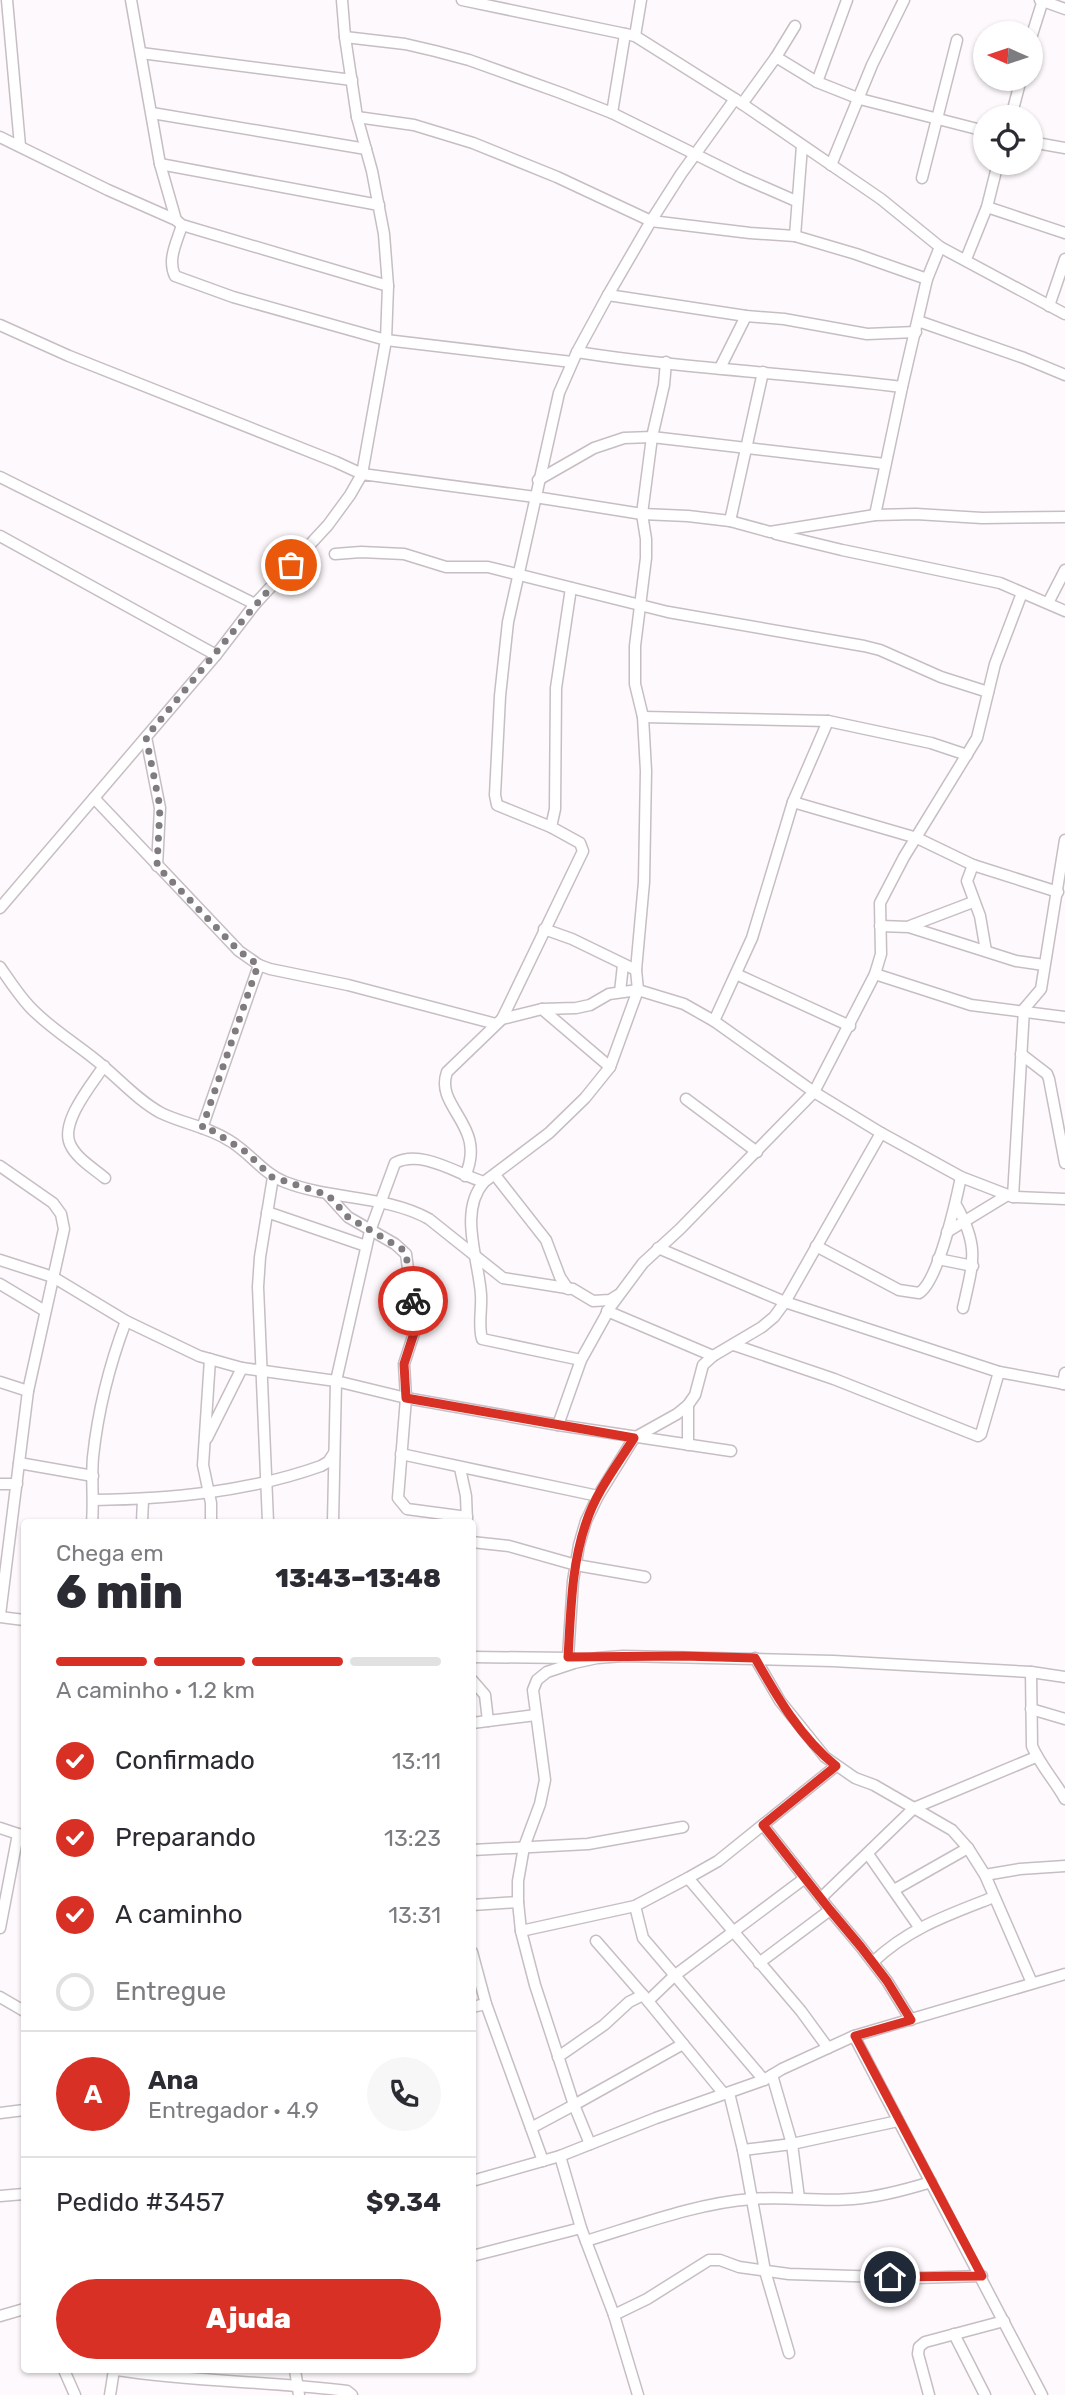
<!DOCTYPE html>
<html lang="pt">
<head>
<meta charset="utf-8">
<style>
	:root { --surface:#fff; --page:#f7f7f7; --text:#2b2b33; --muted:#7c7c81; --line:#e1e1e2; --accent:#d93025 }
	body { margin:0; font-family:Rubik,sans-serif; background:var(--page); color:var(--text); height:100vh; display:flex; flex-direction:column; font-size:26px; white-space:nowrap }
	* { box-sizing:border-box; margin:0 }
	p { font-size:23px; color:var(--muted) }
	.icon { flex:none; width:38px; height:38px; fill:none; stroke:currentColor; stroke-width:2; stroke-linecap:round; stroke-linejoin:round }
	.map { position:relative; flex:1; overflow:hidden }
	.drawer { position:absolute; left:21px; top:1519px; width:455px; height:854px; display:flex; flex-direction:column; background:var(--surface); border-radius:7px; box-shadow:0 2px 5px #0004 }
	.drawer>* { flex:none }
	.needle { width:46px; rotate:273deg }
	.controls { position:absolute; left:973px; top:21px; display:grid; gap:14px }
	.controls a { display:grid; place-items:center; width:70px; height:70px; border-radius:50%; background:var(--surface); box-shadow:0 2px 5px #0004; font-size:35px }
	.pin { position:absolute; display:grid; place-items:center; width:60px; height:60px; color:#fff; margin:-30px; border:4px solid #fff; border-radius:50%; box-shadow:0 2px 7px #0007 }
	.courier { position:absolute; display:grid; place-items:center; width:70px; height:70px; margin:-35px; border:5px solid #d93025; border-radius:50%; background:#fff; color:#222; box-shadow:0 2px 9px #0007 }
	.summary em { font-style:normal; font-weight:800 }
	.summary div { display:flex; flex-direction:column-reverse }
	.summary { display:flex; align-items:center; justify-content:space-between; height:119px; padding:0 35px }
	h1 { font-size:46px; font-weight:800; line-height:52px }
	.bar { display:grid; grid-template-columns:repeat(4,1fr); gap:10px 7px; align-content:center; height:84px; padding:0 35px }
	.bar i { height:9px; border-radius:5px; background:var(--line) }
	.bar .active { background:var(--accent) }
	.bar p { grid-column:span 4 }
	.line { display:flex; align-items:center; gap:18px; padding:0 35px; border-top:2px solid var(--line) }
	.line div { flex:1 }
	.round { display:grid; place-items:center; flex:none; width:74px; height:74px; border-radius:37px; background:var(--page) }
	ol { padding:0 35px; list-style:none }
	li { display:flex; align-items:center; gap:21px; height:77px }
	li p { margin-inline-start:auto }
	li .icon { padding:7px; border-radius:50%; background:var(--accent); color:#fff; stroke-width:4 }
	li:last-child { color:var(--muted) }
	li i { width:38px; height:38px; border:4px solid var(--line); border-radius:50% }
	.action { display:flex; gap:14px; margin-top:auto; padding:14px 35px }
	.action a { flex:1; height:80px; border-radius:42px; background:var(--accent); color:#fff; font-size:28px; font-weight:800; line-height:80px; text-align:center }
	.map>svg:first-child { display:block }
</style>
</head>
<body>
<div class="map">
<svg width="1065" height="2395" viewBox="0 0 1065 2395">
	<rect width="100%" height="100%" fill="#fef9fc"/>
	<g fill="none" stroke-linecap="round" stroke-linejoin="round">
		<!-- street casing -->
		<g stroke="#c6bec4" stroke-width="13">
			<g id="street">
				<path d="M7 0 20 146"/>
				<path d="M131 0 160 164 176 220"/>
				<path d="M462 0 635 36 735 99 881 199 940 247 927 279 902 387 875 515"/>
				<path d="M1040 0 1065 9"/>
				<path d="M635 36 641 0"/>
				<path d="M345 37 405 44 435 51 469 60 561 93 612 113 741 177 796 201"/>
				<path d="M1031 38 1043 0"/>
				<path d="M141 53 352 80"/>
				<path d="M776 57 817 82 860 99 985 131"/>
				<path d="M817 82 847 0"/>
				<path d="M742 104 776 57 795 26"/>
				<path d="M152 113 366 149"/>
				<path d="M612 113 625 34"/>
				<path d="M357 117 414 125 473 143 557 177 651 221 750 233 795 236 856 254 927 279"/>
				<path d="M1011 117 1021 79"/>
				<path d="M0 137 108 190 176 220 182 225 388 286"/>
				<path d="M1031 142 1065 148"/>
				<path d="M160 164 379 205"/>
				<path d="M831 165 872 65 904 0"/>
				<path d="M922 178 957 40"/>
				<path d="M987 207 1065 233"/>
				<path d="M182 225C177 242 167 259 175 276L233 297 386 340 572 362"/>
				<path d="M795 236 802 146"/>
				<path d="M940 247 1065 314"/>
				<path d="M966 259 987 207 998 163"/>
				<path d="M608 295 746 316 784 319 867 334 916 332"/>
				<path d="M1049 306 1065 259"/>
				<path d="M918 321 1024 358 1065 375"/>
				<path d="M0 325 69 356 336 462 362 474 386 340 388 286 384 234 372 171 357 117 345 37 342 0"/>
				<path d="M577 352C684 369 794 373 902 387"/>
				<path d="M720 368 746 316"/>
				<path d="M0 477 255 604"/>
				<path d="M538 480 594 448 624 438 652 437 885 464"/>
				<path d="M730 521 763 372"/>
				<path d="M776 534 842 550 1000 583 1065 611"/>
				<path d="M0 536 216 655"/>
				<path d="M335 554 361 552 404 554 446 567H488L668 612 864 646 880 650 941 677 988 692"/>
				<path d="M1048 603 1065 570"/>
				<path d="M643 717 828 721 931 743 967 755"/>
				<path d="M146 737 160 808 157 866"/>
				<path d="M94 798 239 951 259 965 270 969 348 985 496 1024"/>
				<path d="M793 802 917 838 973 865 1058 892"/>
				<path d="M551 827 497 805 495 795 500 696 508 622 559 393 577 352 608 295 651 221 681 174 735 99"/>
				<path d="M973 865 967 881 980 916 986 951"/>
				<path d="M0 908 216 655 255 604 328 525 350 495 362 474 535 497 642 514 688 516 730 521 770 532 875 515 916 514 982 518 1065 517"/>
				<path d="M880 926 909 927 1016 961 1044 965"/>
				<path d="M910 926 973 902"/>
				<path d="M544 929 572 939 636 970"/>
				<path d="M0 967C9 980 18 994 29 1006 50 1029 79 1045 103 1066 122 1082 139 1101 161 1113 184 1124 209 1127 230 1141 250 1153 264 1174 285 1182 331 1200 386 1195 429 1219L503 1278 573 1289 593 1301 610 1300 618 1295"/>
				<path d="M736 974 850 1026"/>
				<path d="M875 974 971 1005 1065 1017"/>
				<path d="M620 992 623 965"/>
				<path d="M542 1009 610 1067"/>
				<path d="M502 1019 583 851 580 843 551 827 555 809 556 688 571 588"/>
				<path d="M714 1021 752 938 793 802 828 721"/>
				<path d="M1021 1054 1047 1074 1049 1079 1065 1163"/>
				<path d="M104 1066C92 1084 60 1122 70 1144 76 1158 93 1168 105 1178"/>
				<path d="M686 1099 757 1152"/>
				<path d="M202 1128 259 965"/>
				<path d="M0 1166 53 1203 61 1214 64 1229 28 1391 0 1615"/>
				<path d="M495 1175 546 1240 560 1277 568 1289"/>
				<path d="M465 1176C488 1125 434 1108 447 1072L502 1019 542 1009 576 1008 590 1005 609 994 638 990 684 1004 714 1021 814 1092 881 1133 961 1177 1013 1197 1065 1199"/>
				<path d="M484 1182C458 1212 479 1260 481 1295 482 1309 478 1325 482 1339L581 1360"/>
				<path d="M328 1195 348 1217 395 1244 406 1254 416 1327 404 1364 406 1398 398 1498 407 1509 467 1517"/>
				<path d="M1013 1197 1024 1009 1041 989 1065 840"/>
				<path d="M956 1205C980 1247 973 1263 963 1308"/>
				<path d="M267 1212 366 1246"/>
				<path d="M947 1232 1006 1196"/>
				<path d="M816 1246 899 1290 919 1293C938 1282 956 1201 961 1177"/>
				<path d="M658 1248 785 1302 999 1372 1065 1384"/>
				<path d="M938 1259 973 1266"/>
				<path d="M0 1260 53 1277 126 1321 199 1356 242 1368 336 1381 406 1398 558 1425 731 1451"/>
				<path d="M0 1284 45 1311"/>
				<path d="M607 1311 713 1356"/>
				<path d="M734 1345 834 1379 978 1436 981 1434 999 1372"/>
				<path d="M210 1359 203 1465 211 1503V1522"/>
				<path d="M0 1382 28 1391"/>
				<path d="M1063 1384 1065 1373"/>
				<path d="M558 1425 581 1360 611 1306 643 1263 680 1229 814 1092 875 974 881 954 880 903 904 857 977 738 995 664 1022 593"/>
				<path d="M207 1438 242 1368"/>
				<path d="M688 1445V1405"/>
				<path d="M401 1454 598 1496"/>
				<path d="M19 1463 93 1476"/>
				<path d="M460 1468 466 1496 467 1522"/>
				<path d="M0 1484H17"/>
				<path d="M94 1500C170 1499 248 1492 321 1466L328 1462 334 1453"/>
				<path d="M92 1522C94 1501 91 1479 93 1457 98 1410 109 1366 126 1321"/>
				<path d="M142 1522 143 1500"/>
				<path d="M268 1522 258 1287 260 1257 273 1177"/>
				<path d="M333 1522 336 1381 370 1231 395 1163C422 1149 457 1174 484 1182L549 1133 585 1098 610 1067 638 990 636 970 644 882 646 771 643 717 635 684V646L646 558V539L642 514 652 437 664 385 666 362"/>
				<path d="M472 1542 509 1546 576 1565 645 1577"/>
				<path d="M0 1617 24 1620"/>
				<path d="M472 1657 572 1658"/>
				<path d="M568 1657 573 1581 579 1545 586 1521 598 1496 634 1438 677 1414 688 1405 695 1395 703 1365 713 1356 762 1327 774 1317 785 1302 881 1133"/>
				<path d="M755 1658 780 1701 825 1757 855 1778 874 1785 952 1830 968 1848 985 1875 1032 1983"/>
				<path d="M1031 1672 1032 1746C1040 1765 1055 1781 1065 1799"/>
				<path d="M472 1680 485 1695 488 1721"/>
				<path d="M1031 1709 1065 1719"/>
				<path d="M472 1723 536 1715"/>
				<path d="M763 1825 830 1910 861 1947 887 1981 911 2020"/>
				<path d="M0 1828 24 1836"/>
				<path d="M472 1850 588 1844 683 1827"/>
				<path d="M868 1854 919 1927"/>
				<path d="M985 1875 1020 1869 1065 1866"/>
				<path d="M688 1878 801 2011 828 2048"/>
				<path d="M894 1890 968 1848"/>
				<path d="M821 1898 914 1808 1036 1757"/>
				<path d="M472 1905 518 1902"/>
				<path d="M635 1906 643 1938 764 2080"/>
				<path d="M0 1928 18 1834"/>
				<path d="M521 1931 635 1906 688 1878 718 1861 836 1766"/>
				<path d="M596 1941 643 1995 724 2094"/>
				<path d="M472 1952 486 2004 543 2161"/>
				<path d="M873 1962C909 1928 948 1915 994 1897"/>
				<path d="M759 1963 830 1910"/>
				<path d="M0 1997 24 2011"/>
				<path d="M648 2001 674 1976 805 1878"/>
				<path d="M472 2007 486 2004"/>
				<path d="M854 2036 1042 2395"/>
				<path d="M558 2057 604 2025 629 2002 643 1995"/>
				<path d="M772 2075 792 2144 799 2198"/>
				<path d="M729 2093 743 2150 765 2271 789 2353"/>
				<path d="M0 2113 24 2110"/>
				<path d="M531 2128 574 2105 535 1985 521 1931 518 1902V1881L524 1847 540 1804 545 1780 533 1690 537 1680 547 1672 574 1663 597 1658 623 1656 833 1661 1031 1672 1065 1677"/>
				<path d="M590 2144 574 2105 683 2044"/>
				<path d="M743 2150 792 2144 898 2121"/>
				<path d="M560 2156 581 2228 614 2315 638 2395"/>
				<path d="M472 2181 560 2156 656 2118 764 2080 782 2069 854 2036 1065 1974"/>
				<path d="M0 2196 24 2194"/>
				<path d="M586 2241C639 2225 697 2203 752 2199 785 2196 820 2202 853 2199 880 2197 905 2190 931 2182"/>
				<path d="M472 2256 581 2228"/>
				<path d="M614 2315 647 2299 709 2260H720L739 2267 789 2274 916 2278 982 2276"/>
				<path d="M0 2316 24 2309"/>
				<path d="M954 2334 985 2395"/>
				<path d="M64 2370 75 2395"/>
				<path d="M117 2370C193 2382 270 2381 347 2391L352 2395"/>
				<path d="M295 2370 299 2395"/>
				<path d="M110 2395 114 2370"/>
				<path d="M929 2395 918 2354 919 2347 925 2342 1004 2321"/>
			</g>
		</g>
		<!-- street -->
		<use href="#street" stroke="#fff" stroke-width="10"/>
	</g>
	<g fill="none" stroke-linecap="round" stroke-linejoin="round">
		<!-- done -->
		<path stroke="#7f7b7e" stroke-width="7" stroke-dasharray="0 12.6" d="M291 565C241 620 194 680 146 737L160 807 157 866 239 951 258 965 202 1128 213 1131 246 1152 272 1177 328 1195 348 1217 402 1249 406 1254 413 1301"/>
		<!-- route -->
		<path stroke="#d93025" stroke-width="9" d="M413 1301 416 1327 404 1364 406 1398 634 1438C617 1465 596 1492 586 1523 571 1566 571 1612 568 1657L683 1656 755 1658C777 1697 801 1738 836 1766L763 1825 830 1910 861 1947 887 1981 911 2020 855 2036 982 2276 890 2277"/>
	</g>
</svg>
<div class="controls">
<a><svg class="needle" viewBox="-14 -14 28 28"><path d="M0-13l5 13h-10z" fill="#e53935"/><path d="M0 13l5-13h-10z" fill="#7c7c81"/></svg></a>
<a><svg class="icon" aria-label="locate" viewBox="0 0 24 24"><circle cx="12" cy="12" r="6"/><path d="M12 2v4M12 18v4M2 12h4M18 12h4"/></svg></a>
</div>
<div class="pin" style="left:291px;top:565px;background:#ea580c"><svg class="icon" aria-label="bag" viewBox="0 0 24 24"><path d="M5 8h14l-1 12H6zM9 8a3 3 0 0 1 6 0"/></svg></div>
<div class="pin" style="left:890px;top:2277px;background:#1f2937"><svg class="icon" aria-label="home" viewBox="0 0 24 24"><path d="M3 11l9-7 9 7M6 9v11h12V9"/></svg></div>
<div class="courier" style="left:413px;top:1301px"><svg class="icon" aria-label="bike" viewBox="0 0 24 24"><circle cx="6" cy="16" r="4"/><circle cx="18" cy="16" r="4"/><path d="M6 16l4-8h5l3 8M10 8l3 8H6M13 5h3"/></svg></div>
<section class="drawer">
<div class="summary"><div><h1>6 min</h1><p>Chega em</p></div><em>13:43–13:48</em></div>
<div class="bar"><i class="active"></i><i class="active"></i><i class="active"></i><i></i><p>A caminho · 1.2 km</p></div>
<ol>
<li><svg class="icon" aria-label="check" viewBox="0 0 24 24"><path d="M5 12l5 5 9-10"/></svg>Confirmado<p>13:11</p></li>
<li><svg class="icon" aria-label="check" viewBox="0 0 24 24"><path d="M5 12l5 5 9-10"/></svg>Preparando<p>13:23</p></li>
<li><svg class="icon" aria-label="check" viewBox="0 0 24 24"><path d="M5 12l5 5 9-10"/></svg>A caminho<p>13:31</p></li>
<li><i></i>Entregue</li>
</ol>
<div class="line" style="height:126px"><b class="round" style="background:var(--accent);color:#fff">A</b><div><b>Ana</b><p>Entregador · 4.9</p></div><a class="round"><svg class="icon" aria-label="phone" viewBox="0 0 24 24"><path d="M5 4h4l2 5-3 2q2 4 5 5l2-3 5 2v4C11 20 4 13 5 4z"/></svg></a></div>
<div class="line" style="height:91px"><div>Pedido #3457</div><b>$9.34</b></div>
<div class="action"><a>Ajuda</a></div>
</section>
</div>
</body>
</html>
